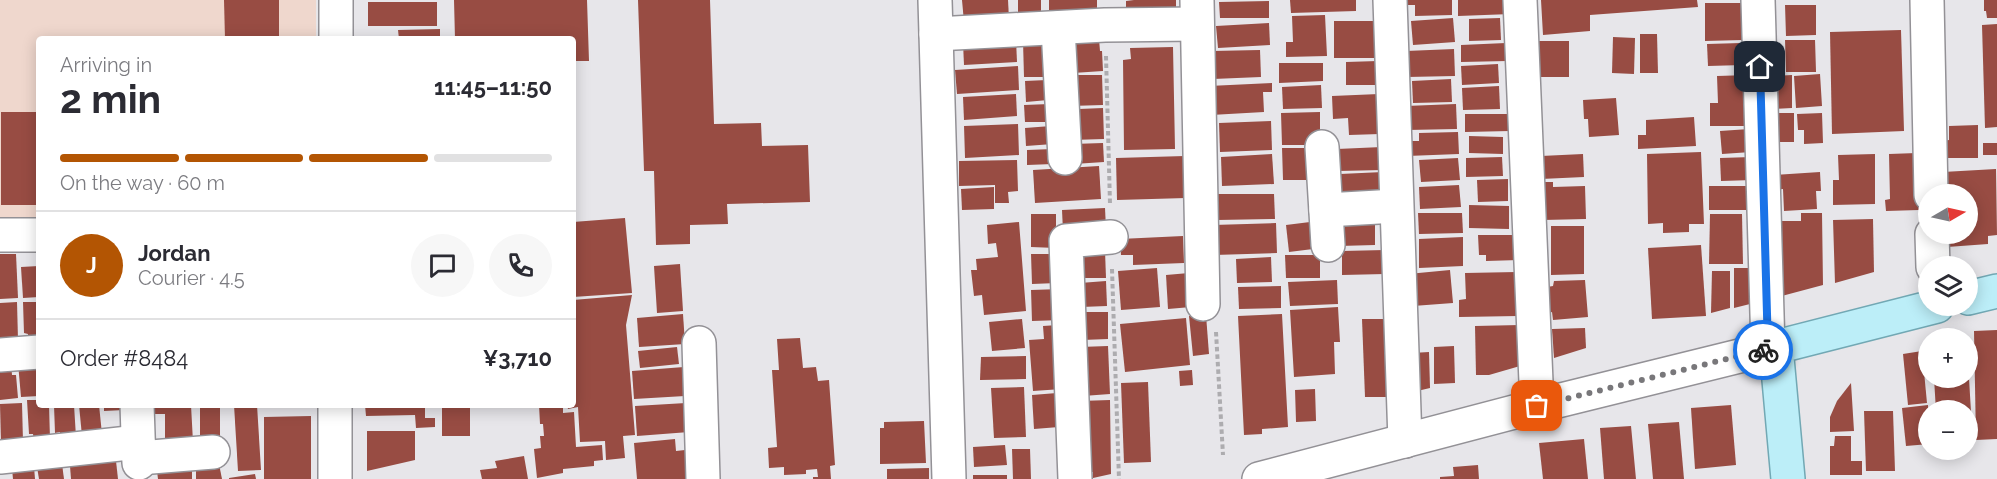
<!DOCTYPE html>
<html lang="en">
<head>
<meta charset="utf-8">
<style>
	:root { --surface:#fff; --page:#f7f7f7; --text:#2b2b33; --muted:#7c7c81; --line:#e1e1e2; --accent:#b35503 }
	body { margin:0; font-family:Raleway,sans-serif; background:var(--page); color:var(--text); height:100vh; display:flex; flex-direction:column; font-size:22px; white-space:nowrap }
	* { box-sizing:border-box; margin:0 }
	p { font-size:20px; color:var(--muted) }
	.icon { flex:none; width:33px; height:33px; fill:none; stroke:currentColor; stroke-width:2; stroke-linecap:round; stroke-linejoin:round }
	.map { position:relative; flex:1; overflow:hidden }
	.side { position:absolute; left:36px; top:36px; width:540px; height:372px; display:flex; flex-direction:column; background:var(--surface); border-radius:6px; box-shadow:0 3px 15px #0003 }
	.side>* { flex:none }
	.needle { width:39px; rotate:81deg }
	.fabs { position:absolute; left:1918px; top:184px; display:grid; gap:12px }
	.fabs a { display:grid; place-items:center; width:60px; height:60px; border-radius:50%; background:var(--surface); box-shadow:0 3px 15px #0003; font-size:30px }
	.pin { position:absolute; display:grid; place-items:center; width:51px; height:51px; color:#fff; margin:-26px; border-radius:12px; box-shadow:0 3px 9px #0006 }
	.courier { position:absolute; display:grid; place-items:center; width:60px; height:60px; margin:-30px; border:4px solid #1a73e8; border-radius:50%; background:#fff; color:#222; box-shadow:0 2px 8px #0007 }
	.overview em { font-style:normal; font-weight:700 }
	.overview div { display:flex; flex-direction:column-reverse }
	.overview { display:flex; align-items:center; justify-content:space-between; height:102px; padding:0 24px }
	h1 { font-size:39px; font-weight:700; line-height:45px }
	.bar { display:grid; grid-template-columns:repeat(4,1fr); gap:9px 6px; align-content:center; height:72px; padding:0 24px }
	.bar i { height:8px; border-radius:4px; background:var(--line) }
	.bar .selected { background:var(--accent) }
	.bar p { grid-column:span 4 }
	.line { display:flex; align-items:center; gap:15px; padding:0 24px; border-top:2px solid var(--line) }
	.line div { flex:1 }
	.round { display:grid; place-items:center; flex:none; width:63px; height:63px; border-radius:32px; background:var(--page) }
	.map>svg:first-child { display:block }
</style>
</head>
<body>
<div class="map">
<svg width="1997" height="479" viewBox="0 0 1997 479">
	<rect width="100%" height="100%" fill="#e7e6ea"/>
	<!-- education -->
	<path fill="#efd7cd" d="M0 0H316V39H39V219H0Z"/>
	<!-- building -->
	<g fill="#984c43">
		<path d="M224 0H279V39H225Z"/>
		<path d="M454 0H587L589 61H573V39H455Z"/>
		<path d="M638 0H710L714 124 761 123 762 146 808 145 810 202 727 204 728 224 690 225V244L656 245 654 171H644Z"/>
		<path d="M962 0H1008L1009 19 964 22Z"/>
		<rect x="1018" y="0" width="23" height="19"/>
		<path d="M1049 0H1097V16L1049 17Z"/>
		<path d="M1134 0H1176V16H1126V1Z"/>
		<path d="M1290 0H1356V11L1291 13Z"/>
		<path d="M1402 0H1452V15L1415 16V5H1402Z"/>
		<path d="M1458 0H1510L1511 14 1458 16Z"/>
		<path d="M1541 0H1697L1698 7 1590 15V31L1543 35Z"/>
		<path d="M1984 0H1997V18H1987L1986 11H1984Z"/>
		<path d="M1269 1V18H1220L1219 2Z"/>
		<rect x="368" y="2" width="69" height="24"/>
		<path d="M1705 3H1741L1743 40 1705 41Z"/>
		<path d="M1785 5H1816V35L1786 36Z"/>
		<path d="M1325 15 1327 56 1286 57V42H1293L1292 16Z"/>
		<path d="M1453 18 1455 42 1413 45 1411 21Z"/>
		<path d="M1500 18 1501 40 1469 41V19Z"/>
		<path d="M1334 21H1378L1379 58H1334Z"/>
		<path d="M1269 23 1270 45 1218 48 1216 26Z"/>
		<path d="M1997 24V127L1985 128 1982 25Z"/>
		<path d="M440 29V39H399L398 30Z"/>
		<path d="M1901 30 1904 131 1832 134 1830 32Z"/>
		<path d="M1640 34H1657L1658 73H1640Z"/>
		<path d="M1613 37 1635 38 1634 74 1612 73Z"/>
		<path d="M1099 39 1100 51H1102L1103 71 1073 73 1072 41Z"/>
		<path d="M1016 40 1017 62 964 65 963 43Z"/>
		<path d="M1785 40H1815L1816 72H1786Z"/>
		<path d="M1023 41 1050 46 1051 77H1024Z"/>
		<rect x="1537" y="41" width="32" height="36"/>
		<path d="M1506 43 1507 61 1461 62V45Z"/>
		<path d="M1741 43 1743 65 1708 66 1707 44Z"/>
		<path d="M1173 47 1175 149 1124 150 1123 60 1131 59 1130 48Z"/>
		<path d="M1454 49 1455 76 1407 77 1406 51Z"/>
		<path d="M1260 50 1261 77 1213 79 1212 51Z"/>
		<path d="M1378 61V85H1346V62Z"/>
		<path d="M1279 63H1323V81L1279 83Z"/>
		<path d="M1498 64 1499 83 1462 85 1461 66Z"/>
		<path d="M1018 66 1019 90 957 94 955 70Z"/>
		<path d="M1820 74 1822 106 1796 108 1794 76Z"/>
		<path d="M1069 75H1102L1103 105 1070 106Z"/>
		<path d="M1749 75V126H1710V103H1718L1717 76Z"/>
		<path d="M1792 75V108L1770 109V76Z"/>
		<path d="M1451 79 1452 102 1413 103 1412 81Z"/>
		<path d="M1047 80 1048 100 1026 102 1025 81Z"/>
		<path d="M1272 83V92H1263L1264 112 1211 115 1209 86Z"/>
		<path d="M1321 85 1322 108 1283 109 1282 87Z"/>
		<path d="M1499 86 1500 109 1463 110 1462 88Z"/>
		<path d="M1016 94 1017 116 964 120 963 97Z"/>
		<path d="M1379 94 1380 134 1349 135 1348 118 1333 119 1332 96Z"/>
		<path d="M1616 98 1619 135 1589 137 1588 119H1584L1583 100Z"/>
		<path d="M1050 104 1051 122H1025L1024 105Z"/>
		<path d="M1456 104 1457 129 1407 130 1406 106Z"/>
		<path d="M1103 108 1104 139 1072 140 1079 124V109Z"/>
		<rect x="1" y="112" width="38" height="93"/>
		<path d="M1320 112V136L1310 135V145H1282L1281 113Z"/>
		<path d="M1772 113H1794V142H1773Z"/>
		<path d="M1822 113 1823 143 1804 144V130H1798L1797 114Z"/>
		<path d="M1465 114H1510V131L1465 132Z"/>
		<path d="M1694 117 1696 146 1638 149V135H1646V120Z"/>
		<path d="M1271 121 1272 150 1220 152 1219 123Z"/>
		<path d="M1018 124 1019 155 965 158 964 126Z"/>
		<path d="M1978 125V158H1943V141L1949 140V126Z"/>
		<path d="M1051 126 1053 144 1026 146 1025 128Z"/>
		<path d="M1749 129 1751 152 1722 154 1720 131Z"/>
		<path d="M1458 132 1459 154 1407 156 1406 141H1419V133Z"/>
		<path d="M1469 136 1503 137V154L1469 153Z"/>
		<path d="M1103 143 1104 162 1074 164 1073 144Z"/>
		<rect x="1983" y="143" width="14" height="12"/>
		<path d="M1382 147 1383 170 1338 171 1337 149Z"/>
		<path d="M1282 148H1317L1311 180H1283Z"/>
		<path d="M1053 149V164L1027 165V150Z"/>
		<path d="M1701 152 1704 224H1689V232L1663 233V223L1648 224 1647 154Z"/>
		<path d="M1917 153 1919 210 1886 211 1885 200 1890 199 1889 154Z"/>
		<path d="M1272 154 1274 184 1222 186 1221 157Z"/>
		<path d="M1583 154 1584 177 1541 179V156Z"/>
		<path d="M1875 154V204L1833 205V180H1839L1838 155Z"/>
		<path d="M1185 156 1186 198 1117 200 1116 158Z"/>
		<path d="M1502 157 1503 176 1466 177V158Z"/>
		<path d="M1752 157 1753 180 1721 181 1720 158Z"/>
		<path d="M1458 158 1460 180 1421 182 1419 160Z"/>
		<path d="M1017 160 1018 191 1008 192 1009 203H995V185L959 186V161Z"/>
		<path d="M1099 166 1101 199 1035 203 1033 170Z"/>
		<path d="M1996 169 1997 235 1988 236V244L1947 247 1946 234H1968V195H1944L1943 172Z"/>
		<path d="M1383 172 1384 191 1342 198 1340 174Z"/>
		<path d="M1820 172 1821 191H1816L1817 209 1784 211 1783 189 1774 190 1773 175Z"/>
		<path d="M1508 179V201L1478 202 1477 180Z"/>
		<path d="M1542 182H1553V187L1585 186 1586 219 1543 220Z"/>
		<path d="M1459 185 1461 207 1420 209 1419 187Z"/>
		<path d="M1709 186H1752L1751 210H1709Z"/>
		<path d="M994 187V209L962 210 961 189Z"/>
		<path d="M1216 194H1274L1275 219 1217 220Z"/>
		<path d="M1469 205 1509 206V229L1469 228Z"/>
		<path d="M1105 208 1106 229 1063 231 1062 210Z"/>
		<path d="M1418 213H1462L1463 233 1419 234Z"/>
		<path d="M1801 213H1822L1823 285 1778 297 1777 221H1801Z"/>
		<path d="M1031 214H1056V248L1031 247Z"/>
		<path d="M1710 214H1742L1743 264H1709Z"/>
		<path d="M625 218 632 293 573 297V222Z"/>
		<path d="M1873 219 1874 272 1835 283 1833 220Z"/>
		<path d="M1019 222 1026 311 984 315 982 295 974 296 971 270H977L976 259 998 257 996 243 988 244 987 225Z"/>
		<path d="M1310 222 1313 249 1289 252 1286 225Z"/>
		<path d="M1345 222H1375V245L1339 246V229H1345Z"/>
		<path d="M1276 223 1277 253 1214 255 1213 225Z"/>
		<path d="M1551 226H1584V274L1551 275Z"/>
		<path d="M1478 235H1519V260L1486 261V255H1479Z"/>
		<path d="M1183 236 1184 263 1133 265V255H1121L1120 239Z"/>
		<path d="M1463 237V266L1419 268V239Z"/>
		<path d="M1701 245 1706 316 1652 319 1648 248Z"/>
		<path d="M1385 250V274L1342 275V251Z"/>
		<path d="M1090 251H1105L1106 278H1079V259Z"/>
		<path d="M0 254H16L18 298 0 299Z"/>
		<path d="M1031 254H1057V283L1032 284Z"/>
		<path d="M1285 255H1320V278H1286Z"/>
		<path d="M1271 257 1272 282 1237 283 1236 259Z"/>
		<path d="M680 264 683 311 657 313 654 266Z"/>
		<path d="M39 266V297L23 298 21 267Z"/>
		<path d="M1157 268 1160 307 1121 310 1118 271Z"/>
		<path d="M1734 268H1754V303L1734 308Z"/>
		<path d="M1450 270 1453 303 1413 306 1408 274Z"/>
		<path d="M1712 271H1730V308L1711 313Z"/>
		<path d="M1517 272 1518 316 1459 317V300L1466 299 1465 273Z"/>
		<path d="M1189 273 1191 307 1168 309 1166 275Z"/>
		<path d="M1337 280 1338 304 1290 306 1288 282Z"/>
		<path d="M1585 280 1588 317 1553 320 1552 312 1549 313 1547 287 1553 286 1554 281Z"/>
		<path d="M1106 281 1107 306 1081 307 1080 283Z"/>
		<path d="M1281 286V308L1239 309 1238 287Z"/>
		<path d="M1061 289 1062 320 1032 321 1031 290Z"/>
		<path d="M632 295 626 325 635 435 623 436 625 458 606 460 605 441 580 442 578 407 568 409 567 405H573V300Z"/>
		<path d="M17 302 18 340 0 341V303Z"/>
		<path d="M23 302H39V339H28V334L24 333Z"/>
		<path d="M1338 307 1340 342H1334L1335 374 1294 377 1290 310Z"/>
		<path d="M1081 312H1108V339L1082 340Z"/>
		<path d="M683 314 685 344 639 347 637 318Z"/>
		<path d="M1282 314 1288 427 1262 429V434L1244 435 1238 316Z"/>
		<path d="M1206 315 1209 354 1193 356 1189 316Z"/>
		<path d="M1186 318 1190 365 1125 372 1120 324Z"/>
		<path d="M1022 319 1025 348 992 351 989 322Z"/>
		<path d="M1362 319H1386L1389 397H1365Z"/>
		<path d="M1058 325 1062 389 1033 391 1029 340 1044 339 1043 326Z"/>
		<path d="M1520 325V366L1489 375H1476L1475 326Z"/>
		<path d="M1585 328 1586 348 1554 358 1552 329Z"/>
		<path d="M1997 330V439L1976 440 1974 331Z"/>
		<path d="M800 338 803 368 816 367 818 381 829 380 835 465 830 466 831 479H813V477H818L817 469 806 470V474L784 475V467L769 468 768 448 777 447 772 370H779L777 339Z"/>
		<path d="M1108 346 1110 394 1083 396 1080 347Z"/>
		<path d="M1454 346 1455 383 1434 384V347Z"/>
		<path d="M677 347 679 364 640 368 638 351Z"/>
		<path d="M1922 351 1927 403 1908 405 1903 354Z"/>
		<path d="M1429 352 1430 388 1413 392 1412 353Z"/>
		<path d="M1026 356V379L980 380 981 357Z"/>
		<path d="M39 361V396L21 397 18 363Z"/>
		<path d="M11 364 12 375H16L18 398 0 400V365Z"/>
		<path d="M684 367 685 396 634 399 632 371Z"/>
		<path d="M1192 370 1193 385 1180 386 1179 371Z"/>
		<path d="M1934 378H1969L1973 446H1968V411H1936Z"/>
		<path d="M1148 382 1151 462 1124 463 1121 383Z"/>
		<path d="M1851 383 1854 431 1830 432V417L1837 401Z"/>
		<path d="M1024 387 1026 437 994 438 991 388Z"/>
		<path d="M1315 389 1316 421 1296 422 1295 390Z"/>
		<path d="M1057 393 1059 427 1034 429 1032 395Z"/>
		<path d="M27 400H39V405H49L50 439 34 440 33 434H29Z"/>
		<path d="M1110 400 1111 474 1093 478V472L1081 473 1080 401Z"/>
		<path d="M22 403 23 442 1 443 0 404Z"/>
		<path d="M686 403 689 432 637 436 635 406Z"/>
		<path d="M54 405H74L76 437 60 438V432L55 433Z"/>
		<path d="M79 405H99L102 434 82 436Z"/>
		<path d="M104 405H123L124 410 104 411Z"/>
		<path d="M153 405H191L193 442H165V414H153Z"/>
		<path d="M200 405H220V441L200 442Z"/>
		<path d="M234 405H257L261 470 238 471Z"/>
		<path d="M365 405H425V418H435V427L416 428 415 415 366 416Z"/>
		<rect x="442" y="405" width="28" height="31"/>
		<path d="M539 405H563V413L574 412 576 447 602 445 603 460 594 461V466L563 469V473L537 478 534 449 541 448 540 436H544L543 424H540Z"/>
		<path d="M1731 405 1736 465 1695 469 1691 408Z"/>
		<path d="M1928 405 1929 444 1906 446 1902 408Z"/>
		<path d="M1864 411H1893L1895 471H1866Z"/>
		<path d="M311 416V479H264V417Z"/>
		<path d="M924 421 926 463 880 464V428H884V422Z"/>
		<path d="M1679 422 1684 479H1653L1648 424Z"/>
		<path d="M1631 426 1636 479H1604L1600 428Z"/>
		<path d="M367 431H415V460L367 471Z"/>
		<path d="M1835 436H1851V461H1862V475H1830V446H1834Z"/>
		<path d="M675 439 676 451 685 450 687 479H637L634 443Z"/>
		<path d="M1584 439 1588 479H1543L1539 443Z"/>
		<path d="M1005 445 1007 465 974 467 973 447Z"/>
		<path d="M1012 449H1030L1031 479H1013Z"/>
		<path d="M524 456 528 479H482L480 470 497 468 495 461Z"/>
		<path d="M116 461 118 479H71L70 466Z"/>
		<path d="M62 464 64 479H39L37 467Z"/>
		<path d="M219 464 222 479H196V468Z"/>
		<path d="M1478 465 1479 479H1440V477L1454 476 1453 467Z"/>
		<path d="M34 467 35 479H13L12 469Z"/>
		<path d="M929 468V479H887V469Z"/>
		<path d="M192 469V479H158L157 471Z"/>
		<path d="M255 474 256 479H229V478Z"/>
		<rect x="973" y="475" width="34" height="4"/>
	</g>
	<g fill="none" stroke-linecap="round" stroke-linejoin="round">
		<!-- minor casing -->
		<g stroke="#939196" stroke-width="36">
			<g id="minor">
				<path d="M935 0 949 479"/>
				<path d="M1197 0 1203 304"/>
				<path d="M1390 0 1405 441"/>
				<path d="M1520 0 1537 406"/>
				<path d="M1758 0 1768 349"/>
				<path d="M1927 0 1931 195"/>
				<path d="M1058 28 1065 158"/>
				<path d="M936 34 1105 25 1197 24"/>
				<path d="M336 39V0"/>
				<path d="M1322 147 1328 245"/>
				<path d="M1326 210 1396 206"/>
				<path d="M1932 234 1933 267"/>
				<path d="M0 235H39"/>
				<path d="M699 343 703 479"/>
				<path d="M0 355 39 352"/>
				<path d="M137 405 139 463"/>
				<path d="M0 457 138 442"/>
				<path d="M139 458 213 452"/>
				<path d="M335 479V405"/>
				<path d="M1075 479 1066 241 1111 237"/>
				<path d="M1259 479 1537 406 1776 347"/>
			</g>
		</g>
		<!-- major casing -->
		<g stroke="#72a8b4" stroke-width="36">
			<g id="major">
				<path d="M1968 298 1997 291"/>
				<path d="M1788 479 1776 347 1937 306"/>
			</g>
		</g>
		<!-- path -->
		<g stroke="#adacaf" stroke-width="4" stroke-dasharray="4.5 3" stroke-linecap="butt">
			<path d="M1106 56 1110 204"/>
			<path d="M1112 269 1119 479"/>
			<path d="M1216 332 1223 455"/>
		</g>
		<!-- minor -->
		<use href="#minor" stroke="#fff" stroke-width="33"/>
		<!-- major -->
		<use href="#major" stroke="#bceef8" stroke-width="33"/>
	</g>
	<g fill="none" stroke-linecap="round" stroke-linejoin="round">
		<!-- done -->
		<path stroke="#78777a" stroke-width="6" stroke-dasharray="0 10.8" d="M1537 406 1763 350"/>
		<!-- route -->
		<path stroke="#1a73e8" stroke-width="8" d="M1760 67 1768 349 1763 350"/>
	</g>
</svg>
<div class="fabs">
<a><svg class="needle" viewBox="-14 -14 28 28"><path d="M0-13l5 13h-10z" fill="#e53935"/><path d="M0 13l5-13h-10z" fill="#7c7c81"/></svg></a>
<a><svg class="icon" aria-label="layers" viewBox="0 0 24 24"><path d="M12 4l9 5-9 5-9-5zM3 14l9 5 9-5"/></svg></a>
<a>+</a>
<a>−</a>
</div>
<div class="pin" style="left:1537px;top:406px;background:#ea580c"><svg class="icon" aria-label="bag" viewBox="0 0 24 24"><path d="M5 8h14l-1 12H6zM9 8a3 3 0 0 1 6 0"/></svg></div>
<div class="pin" style="left:1760px;top:67px;background:#1f2937"><svg class="icon" aria-label="home" viewBox="0 0 24 24"><path d="M3 11l9-7 9 7M6 9v11h12V9"/></svg></div>
<div class="courier" style="left:1763px;top:350px"><svg class="icon" aria-label="bike" viewBox="0 0 24 24"><circle cx="6" cy="16" r="4"/><circle cx="18" cy="16" r="4"/><path d="M6 16l4-8h5l3 8M10 8l3 8H6M13 5h3"/></svg></div>
<section class="side">
<div class="overview"><div><h1>2 min</h1><p>Arriving in</p></div><em>11:45–11:50</em></div>
<div class="bar"><i class="selected"></i><i class="selected"></i><i class="selected"></i><i></i><p>On the way · 60 m</p></div>
<div class="line" style="height:108px"><b class="round" style="background:var(--accent);color:#fff">J</b><div><b>Jordan</b><p>Courier · 4.5</p></div><a class="round"><svg class="icon" aria-label="chat" viewBox="0 0 24 24"><path d="M4 5h16v11H9l-5 4z"/></svg></a><a class="round"><svg class="icon" aria-label="phone" viewBox="0 0 24 24"><path d="M5 4h4l2 5-3 2q2 4 5 5l2-3 5 2v4C11 20 4 13 5 4z"/></svg></a></div>
<div class="line" style="height:78px"><div>Order #8484</div><b>¥3,710</b></div>
</section>
</div>
</body>
</html>
